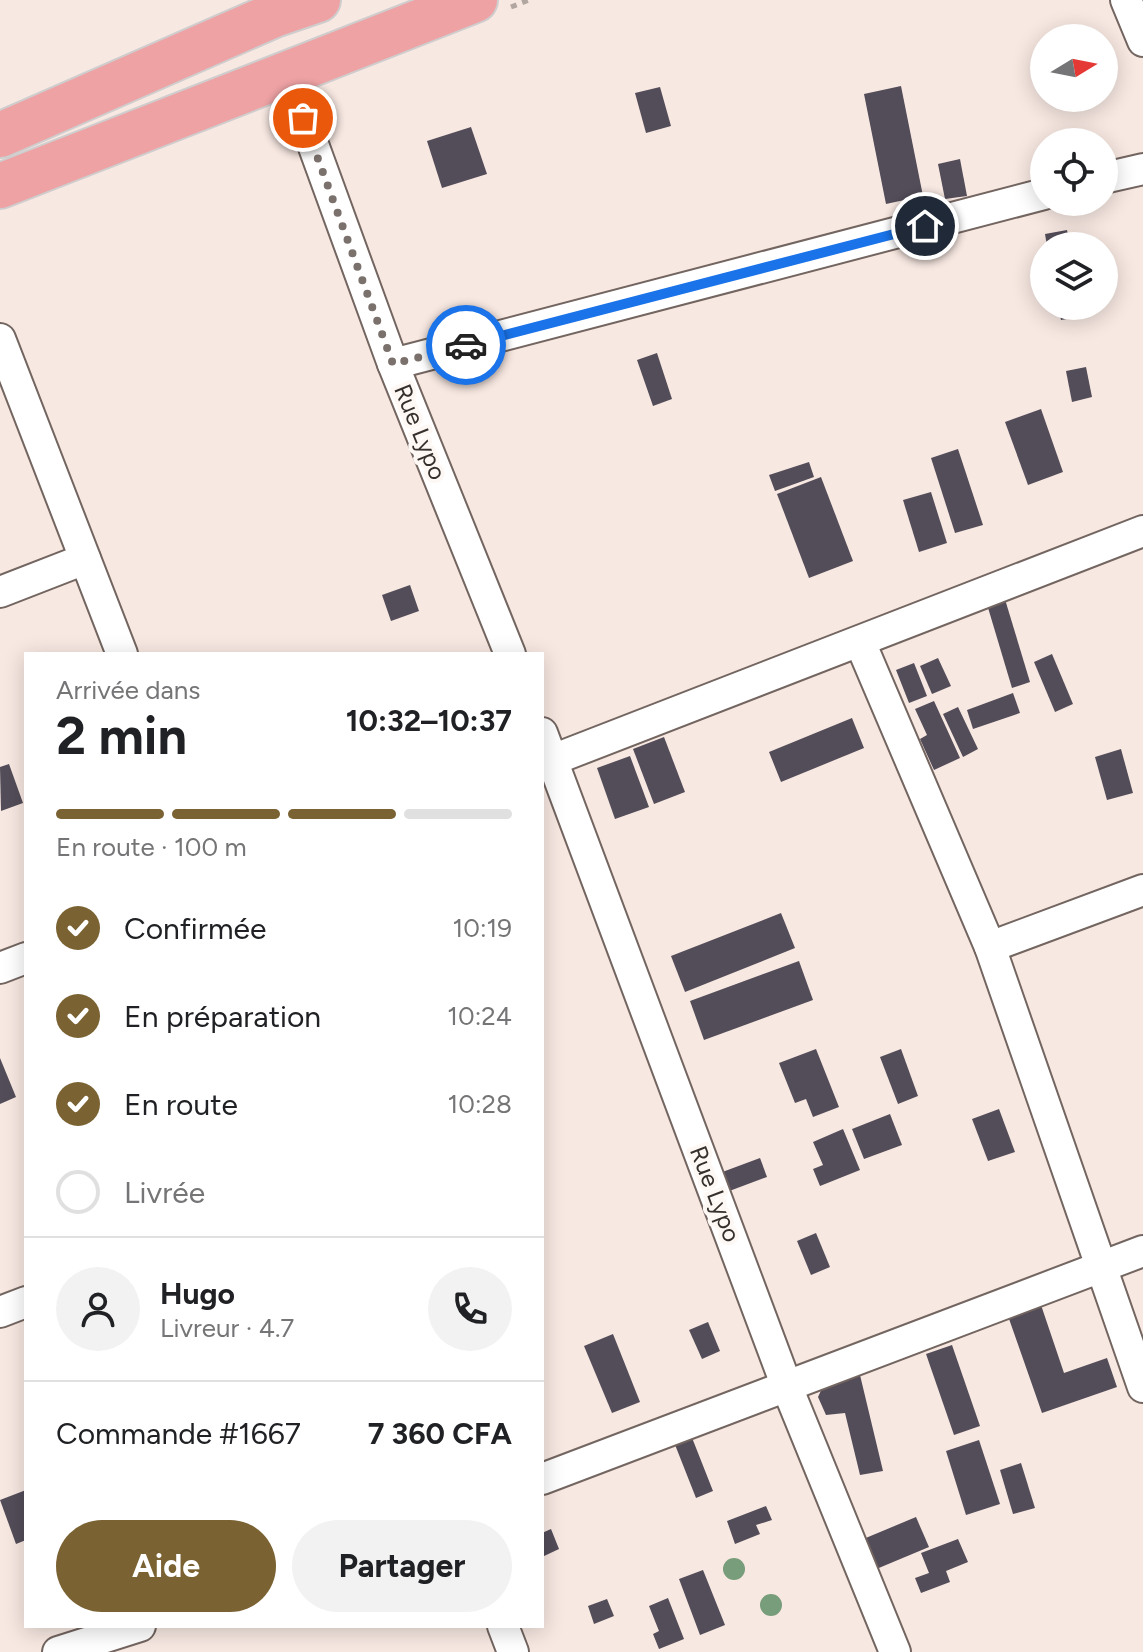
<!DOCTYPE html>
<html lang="fr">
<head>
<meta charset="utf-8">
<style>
	:root { --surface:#fff; --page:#f2f2f2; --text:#202124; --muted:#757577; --line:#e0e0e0; --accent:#7b6233 }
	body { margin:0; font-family:Figtree,sans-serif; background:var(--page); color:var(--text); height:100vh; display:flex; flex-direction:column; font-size:30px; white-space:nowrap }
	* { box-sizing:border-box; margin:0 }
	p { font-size:26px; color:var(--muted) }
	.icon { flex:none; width:44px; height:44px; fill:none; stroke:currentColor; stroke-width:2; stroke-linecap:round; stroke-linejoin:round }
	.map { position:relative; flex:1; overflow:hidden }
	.side { position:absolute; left:24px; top:652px; width:520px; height:976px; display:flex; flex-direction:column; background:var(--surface); border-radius:0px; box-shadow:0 4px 20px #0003 }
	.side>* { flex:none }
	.needle { width:52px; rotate:80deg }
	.buttons { position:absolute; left:1030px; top:24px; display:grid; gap:16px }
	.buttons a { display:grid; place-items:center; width:88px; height:88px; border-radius:50%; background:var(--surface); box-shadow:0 4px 20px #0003; font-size:40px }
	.pin { position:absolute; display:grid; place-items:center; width:68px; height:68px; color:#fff; margin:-34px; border:4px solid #fff; border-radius:50%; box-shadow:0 2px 8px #0007 }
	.courier { position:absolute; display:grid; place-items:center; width:80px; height:80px; margin:-40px; border:6px solid #1a73e8; border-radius:50%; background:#fff; color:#222; box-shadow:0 2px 10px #0007 }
	.headline em { font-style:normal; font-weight:700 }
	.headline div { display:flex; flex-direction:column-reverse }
	.headline { display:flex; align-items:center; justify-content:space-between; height:136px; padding:0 32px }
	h1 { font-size:52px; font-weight:700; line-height:60px }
	.bar { display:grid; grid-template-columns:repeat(4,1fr); gap:12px 8px; align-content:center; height:96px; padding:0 32px }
	.bar i { height:10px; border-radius:6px; background:var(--line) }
	.bar .selected { background:var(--accent) }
	.bar p { grid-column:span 4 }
	.line { display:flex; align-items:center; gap:20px; padding:0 32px; border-top:2px solid var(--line) }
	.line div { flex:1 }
	.round { display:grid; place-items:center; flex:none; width:84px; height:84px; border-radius:42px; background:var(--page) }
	ol { padding:0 32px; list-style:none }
	li { display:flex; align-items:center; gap:24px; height:88px }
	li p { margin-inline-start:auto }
	li .icon { padding:8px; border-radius:50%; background:var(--accent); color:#fff; stroke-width:4 }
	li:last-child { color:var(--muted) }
	li i { width:44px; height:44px; border:4px solid var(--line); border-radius:50% }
	.action { display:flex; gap:16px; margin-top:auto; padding:16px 32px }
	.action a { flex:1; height:92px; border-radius:48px; background:var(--accent); color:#fff; font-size:32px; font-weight:700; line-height:92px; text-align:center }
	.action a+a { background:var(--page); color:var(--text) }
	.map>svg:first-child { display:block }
</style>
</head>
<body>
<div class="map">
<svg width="1143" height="1652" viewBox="0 0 1143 1652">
	<rect width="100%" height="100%" fill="#f8e8e2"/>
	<!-- building -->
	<g fill="#534d59">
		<path d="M901 86 923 196 886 204 864 94Z"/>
		<path d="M660 87 671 126 646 133 635 93Z"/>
		<path d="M471 127 487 174 442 188 427 141Z"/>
		<path d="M960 159 967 196 945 199 938 164Z"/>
		<path d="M1067 230 1070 246H1047L1045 234Z"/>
		<path d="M1058 306H1082L1084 316 1061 320Z"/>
		<path d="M657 353 672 399 653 406 637 360Z"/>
		<path d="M1086 367 1092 397 1072 402 1066 371Z"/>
		<path d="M1041 409 1063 472 1028 485 1005 422Z"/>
		<path d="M958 449 983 525 955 533 931 458Z"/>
		<path d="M809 462 814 477 775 491 769 475Z"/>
		<path d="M821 477 853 561 809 578 777 494Z"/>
		<path d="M931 492 947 543 919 552 903 500Z"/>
		<path d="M410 585 419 611 391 621 382 595Z"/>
		<path d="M1004 596 1030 682 1012 688 986 601Z"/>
		<path d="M1052 654 1073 704 1055 712 1034 662Z"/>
		<path d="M938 658 951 686 932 694 920 666Z"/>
		<path d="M914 663 927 696 909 703 896 670Z"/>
		<path d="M1013 693 1020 713 973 729 967 710Z"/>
		<path d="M934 701 960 758 934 770 920 739 927 735 915 709Z"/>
		<path d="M958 707 978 749 963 757 943 714Z"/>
		<path d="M852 718 864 748 781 782 769 752Z"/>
		<path d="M664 737 685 792 654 804 633 749Z"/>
		<path d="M1121 749 1133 793 1107 800 1095 757Z"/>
		<path d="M630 756 649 807 615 819 597 768Z"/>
		<path d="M9 764 23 803 1 811 0 767Z"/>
		<path d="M781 913 795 948 685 992 671 956Z"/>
		<path d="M799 961 813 1000 704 1040 690 1001Z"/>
		<path d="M816 1049 839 1107 813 1117 806 1099 795 1103 779 1063Z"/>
		<path d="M901 1049 918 1096 898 1104 880 1057Z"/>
		<path d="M0 1058 16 1097 0 1104Z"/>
		<path d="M999 1109 1015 1152 988 1161 972 1119Z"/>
		<path d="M890 1114 902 1145 864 1159 852 1129Z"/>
		<path d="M843 1129 860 1170 820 1186 813 1169 823 1165 813 1142Z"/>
		<path d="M760 1158 767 1177 724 1193 717 1174Z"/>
		<path d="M816 1233 830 1267 811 1275 797 1241Z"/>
		<path d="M1041 1305 1064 1373 1107 1358 1117 1387 1042 1413 1008 1316Z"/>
		<path d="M708 1322 720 1351 702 1359 689 1330Z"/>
		<path d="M613 1334 640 1402 612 1413 584 1346Z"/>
		<path d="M952 1345 980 1426 954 1435 926 1354Z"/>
		<path d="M860 1375 883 1471 860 1475 845 1413 826 1415 818 1397 824 1384Z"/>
		<path d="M687 1425 713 1491 696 1498 670 1432Z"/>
		<path d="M979 1440 1000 1504 966 1515 946 1451Z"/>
		<path d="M1021 1463 1035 1508 1013 1514 1000 1470Z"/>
		<path d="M26 1490V1540L16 1544 0 1500Z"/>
		<path d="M766 1506 772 1520 756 1525 760 1534 735 1544 727 1521Z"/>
		<path d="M916 1517 929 1547 874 1570 861 1540Z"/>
		<path d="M551 1529 559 1549 542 1557V1533Z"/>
		<path d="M958 1539 968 1562 946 1571 950 1582 921 1593 915 1578 929 1573 921 1553Z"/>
		<path d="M703 1570 725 1625 700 1635 679 1579Z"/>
		<path d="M668 1598 684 1639 659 1649 653 1634 659 1631 649 1606Z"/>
		<path d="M607 1599 614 1616 594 1624 588 1606Z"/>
	</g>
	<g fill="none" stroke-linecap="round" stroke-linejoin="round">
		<!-- street casing -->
		<g stroke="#736560" stroke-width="34">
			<g id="street">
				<path d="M1126 0 1143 41"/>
				<path d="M287 73 393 364 510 654"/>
				<path d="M1104 178 1143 169"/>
				<path d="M0 339 122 654"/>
				<path d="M393 364 1044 194"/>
				<path d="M0 592 85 559"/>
				<path d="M860 642 990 947 1143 1387"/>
				<path d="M542 733 787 1387 895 1652"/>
				<path d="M542 764 1143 531"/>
				<path d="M990 947 1143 890"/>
				<path d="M0 968 26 958"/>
				<path d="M0 1312 26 1302"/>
				<path d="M542 1479 1143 1251"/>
				<path d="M503 1626 513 1652"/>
				<path d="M58 1652 140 1626"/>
			</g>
		</g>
		<!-- primary casing -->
		<g stroke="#cfcdcd" stroke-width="48">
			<g id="primary">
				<path d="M0 135 274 15 318 0"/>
				<path d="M0 186 475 0"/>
			</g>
		</g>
		<!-- path -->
		<path stroke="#b2a6a1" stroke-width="5" stroke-dasharray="6 6" stroke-linecap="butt" d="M511 7 529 0"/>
		<!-- street -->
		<use href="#street" stroke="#fff" stroke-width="30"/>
		<!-- primary -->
		<use href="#primary" stroke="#eea2a4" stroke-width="44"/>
	</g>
	<!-- trees -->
	<g fill="#789d7a">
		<circle cx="734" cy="1569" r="11"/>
		<circle cx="771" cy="1605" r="11"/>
	</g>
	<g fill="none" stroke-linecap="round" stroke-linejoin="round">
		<!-- done -->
		<path stroke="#7a706c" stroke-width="8" stroke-dasharray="0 14.4" d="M303 118 393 364 466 345"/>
		<!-- route -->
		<path stroke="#1a73e8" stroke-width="10" d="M466 345 925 226"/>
	</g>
	<g text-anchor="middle" stroke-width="8" stroke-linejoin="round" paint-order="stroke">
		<!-- street labels -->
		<g font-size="24" fill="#36302d" stroke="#fef8f5">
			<text transform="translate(420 432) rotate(68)" y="8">Rue Lypo</text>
			<text transform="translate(715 1194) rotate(69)" y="8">Rue Lypo</text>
		</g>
	</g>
</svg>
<div class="buttons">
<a><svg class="needle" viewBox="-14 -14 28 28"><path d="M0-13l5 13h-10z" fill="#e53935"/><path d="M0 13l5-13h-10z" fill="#757577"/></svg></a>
<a><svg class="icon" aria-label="locate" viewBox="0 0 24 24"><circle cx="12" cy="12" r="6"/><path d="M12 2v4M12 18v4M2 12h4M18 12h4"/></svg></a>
<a><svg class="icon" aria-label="layers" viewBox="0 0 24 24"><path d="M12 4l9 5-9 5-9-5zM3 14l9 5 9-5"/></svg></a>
</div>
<div class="pin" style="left:303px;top:118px;background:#ea580c"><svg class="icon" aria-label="bag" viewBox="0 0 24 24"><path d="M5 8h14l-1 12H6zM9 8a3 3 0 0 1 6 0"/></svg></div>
<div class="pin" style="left:925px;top:226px;background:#1f2937"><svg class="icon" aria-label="home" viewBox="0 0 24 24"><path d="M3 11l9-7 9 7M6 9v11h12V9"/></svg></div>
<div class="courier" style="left:466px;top:345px"><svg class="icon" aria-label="car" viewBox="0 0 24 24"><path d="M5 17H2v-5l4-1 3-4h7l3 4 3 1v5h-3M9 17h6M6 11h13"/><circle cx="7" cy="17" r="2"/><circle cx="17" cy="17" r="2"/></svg></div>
<section class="side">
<div class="headline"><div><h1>2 min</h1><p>Arrivée dans</p></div><em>10:32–10:37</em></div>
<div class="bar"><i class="selected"></i><i class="selected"></i><i class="selected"></i><i></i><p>En route · 100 m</p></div>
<ol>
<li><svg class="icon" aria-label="check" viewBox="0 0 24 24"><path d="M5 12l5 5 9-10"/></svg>Confirmée<p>10:19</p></li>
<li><svg class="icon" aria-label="check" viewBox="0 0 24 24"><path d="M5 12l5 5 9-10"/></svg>En préparation<p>10:24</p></li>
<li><svg class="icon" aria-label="check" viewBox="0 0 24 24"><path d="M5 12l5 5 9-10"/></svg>En route<p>10:28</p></li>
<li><i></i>Livrée</li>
</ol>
<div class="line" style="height:144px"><a class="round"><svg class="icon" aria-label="person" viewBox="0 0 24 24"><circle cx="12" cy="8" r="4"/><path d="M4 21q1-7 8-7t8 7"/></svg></a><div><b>Hugo</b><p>Livreur · 4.7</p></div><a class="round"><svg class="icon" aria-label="phone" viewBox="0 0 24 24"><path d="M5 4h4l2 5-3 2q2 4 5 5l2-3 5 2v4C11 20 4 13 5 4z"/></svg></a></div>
<div class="line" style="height:104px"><div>Commande #1667</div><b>7 360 CFA</b></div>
<div class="action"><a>Aide</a><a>Partager</a></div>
</section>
</div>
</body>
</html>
